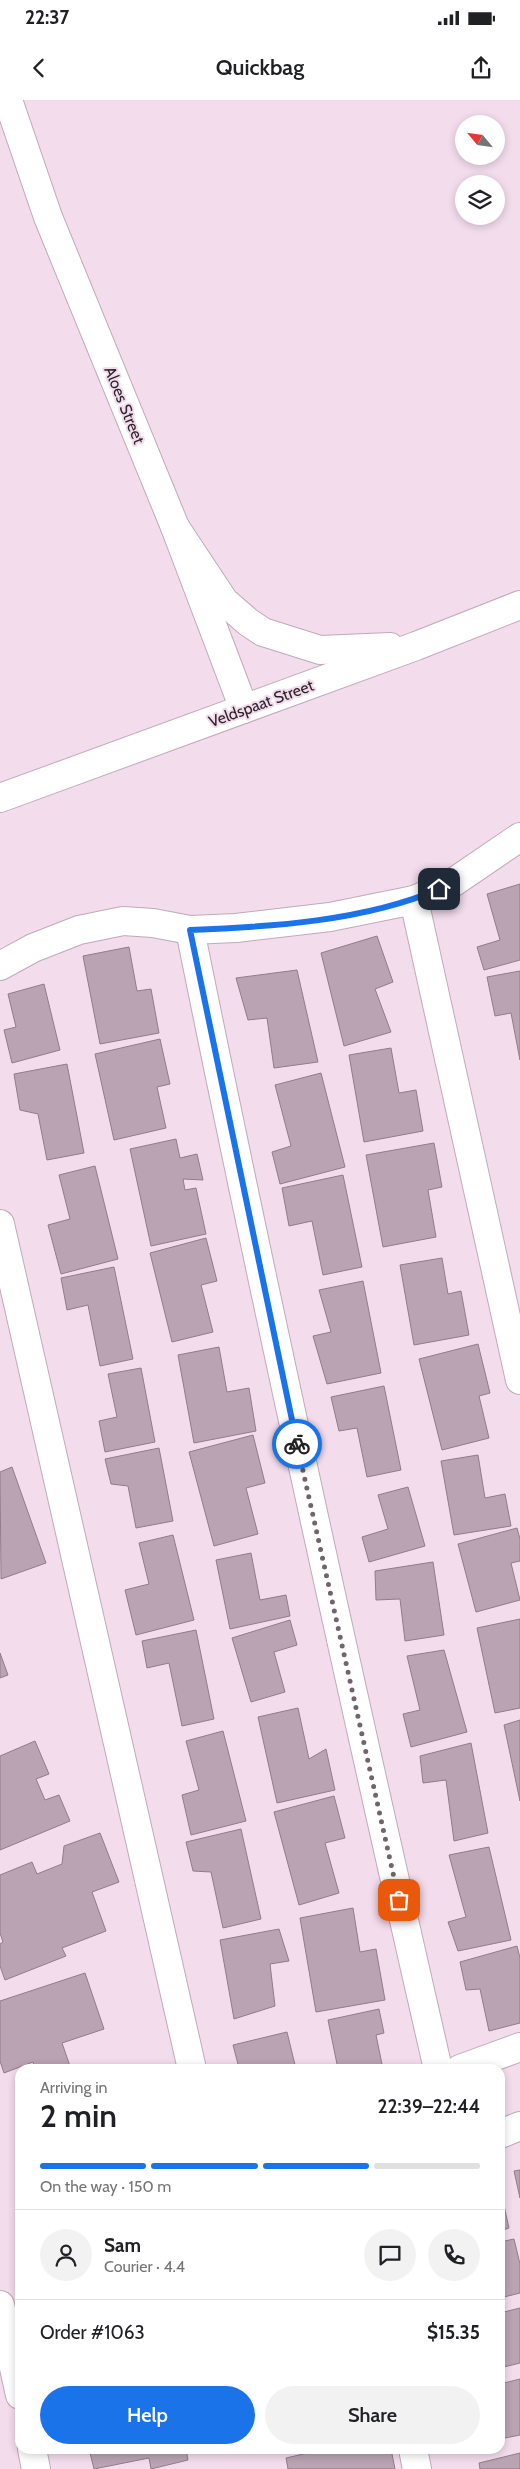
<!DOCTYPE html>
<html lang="en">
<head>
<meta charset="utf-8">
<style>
	:root { --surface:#fff; --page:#f2f2f2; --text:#202124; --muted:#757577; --line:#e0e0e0; --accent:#1a73e8 }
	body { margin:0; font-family:Cabin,sans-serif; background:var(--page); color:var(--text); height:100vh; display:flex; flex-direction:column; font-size:19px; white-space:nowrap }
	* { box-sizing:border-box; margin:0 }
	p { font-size:16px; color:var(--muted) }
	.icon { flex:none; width:28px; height:28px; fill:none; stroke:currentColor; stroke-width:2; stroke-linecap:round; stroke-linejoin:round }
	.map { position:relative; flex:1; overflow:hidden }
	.sheet { position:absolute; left:15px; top:1964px; width:490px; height:390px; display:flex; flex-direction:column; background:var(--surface); border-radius:15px; box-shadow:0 2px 8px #0003 }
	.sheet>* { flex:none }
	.needle { width:32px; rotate:299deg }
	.fabs { position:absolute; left:455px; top:15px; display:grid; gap:10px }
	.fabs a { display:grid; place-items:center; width:50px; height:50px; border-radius:50%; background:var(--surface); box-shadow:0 2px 8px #0003; font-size:25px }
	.pin { position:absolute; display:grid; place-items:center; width:42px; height:42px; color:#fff; margin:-21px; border-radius:10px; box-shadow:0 2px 8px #0006 }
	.courier { position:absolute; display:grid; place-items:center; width:50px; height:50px; margin:-25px; border:4px solid #1a73e8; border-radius:50%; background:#fff; color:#222; box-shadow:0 1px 6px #0007 }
	.head em { font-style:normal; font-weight:600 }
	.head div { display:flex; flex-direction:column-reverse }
	.head { display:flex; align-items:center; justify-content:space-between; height:85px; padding:0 25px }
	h1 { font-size:32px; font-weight:600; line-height:38px }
	.bar { display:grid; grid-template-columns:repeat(4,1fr); gap:8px 5px; align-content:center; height:60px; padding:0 25px }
	.bar i { height:6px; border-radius:4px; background:var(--line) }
	.bar .active { background:var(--accent) }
	.bar p { grid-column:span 4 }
	.line { display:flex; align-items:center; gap:12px; padding:0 25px; border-top:1px solid var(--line) }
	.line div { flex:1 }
	.round { display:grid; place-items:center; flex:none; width:52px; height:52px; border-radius:26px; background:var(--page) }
	.action { display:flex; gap:10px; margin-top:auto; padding:10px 25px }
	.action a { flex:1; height:58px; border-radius:30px; background:var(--accent); color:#fff; font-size:20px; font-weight:600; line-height:58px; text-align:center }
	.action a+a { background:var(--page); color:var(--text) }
	.status { display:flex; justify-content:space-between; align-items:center; height:35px; padding:0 25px; background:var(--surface); direction:ltr }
	.status svg { height:14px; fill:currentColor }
	header { display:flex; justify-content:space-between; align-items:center; height:65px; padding:0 25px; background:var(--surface); font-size:22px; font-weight:600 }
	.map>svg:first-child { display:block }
</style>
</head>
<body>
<div class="status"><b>22:37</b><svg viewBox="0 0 49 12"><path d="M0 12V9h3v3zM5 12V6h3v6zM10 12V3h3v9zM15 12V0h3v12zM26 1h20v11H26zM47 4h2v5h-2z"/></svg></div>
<header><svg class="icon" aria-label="back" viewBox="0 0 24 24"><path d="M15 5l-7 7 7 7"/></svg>Quickbag<svg class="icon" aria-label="share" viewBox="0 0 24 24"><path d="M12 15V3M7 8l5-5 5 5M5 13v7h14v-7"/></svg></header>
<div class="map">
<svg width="520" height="2369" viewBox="0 0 520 2369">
	<rect width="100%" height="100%" fill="#f3dcec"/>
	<!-- building -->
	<g fill="#baa3b2" stroke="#927c8b">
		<path d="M520 784V860L484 870 477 847 500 840 487 794Z"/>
		<path d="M377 836 393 882 375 889 391 932 344 946 321 853Z"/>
		<path d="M129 847 137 891 151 889 159 933 100 944 83 856Z"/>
		<path d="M297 870 318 962 274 968 267 918 248 920 236 878Z"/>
		<path d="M520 871V960L511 913 495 916 487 877Z"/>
		<path d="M44 884 60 950 12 963 4 930 16 927 8 894Z"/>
		<path d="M160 939 170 984 157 987 166 1028 114 1040 95 954Z"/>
		<path d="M391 948 399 993 416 990 423 1031 364 1042 349 955Z"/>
		<path d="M67 964 84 1053 47 1060 38 1014 20 1010 14 974Z"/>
		<path d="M321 973 345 1067 280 1084 272 1052 291 1046 275 985Z"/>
		<path d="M176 1039 180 1058 197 1054 203 1080 183 1079 185 1090 196 1088 206 1134 151 1146 130 1049Z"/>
		<path d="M434 1043 442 1087 428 1090 436 1137 383 1147 366 1055Z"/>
		<path d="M95 1066 118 1159 61 1174 48 1125 70 1119 59 1075Z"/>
		<path d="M343 1075 362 1167 323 1175 312 1121 289 1126 282 1088Z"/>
		<path d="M206 1138 217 1181 201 1185 213 1232 172 1242 150 1153Z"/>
		<path d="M442 1158 448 1194 461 1191 469 1235 414 1245 400 1165Z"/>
		<path d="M114 1167 133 1259 100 1266 88 1205 67 1210 61 1178Z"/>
		<path d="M363 1181 381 1273 327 1284 313 1236 331 1232 319 1190Z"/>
		<path d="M478 1244 490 1293 479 1296 489 1338 442 1350 419 1259Z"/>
		<path d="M219 1247 227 1292 249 1288 256 1331 194 1343 178 1255Z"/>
		<path d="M141 1268 155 1342 105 1352 99 1321 117 1317 108 1274Z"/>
		<path d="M384 1286 401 1370 367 1377 357 1328 339 1331 331 1297Z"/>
		<path d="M253 1335 265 1383 246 1388 258 1434 214 1446 189 1352Z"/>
		<path d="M159 1348 173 1421 136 1428 128 1386 111 1384 105 1359Z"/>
		<path d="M478 1355 485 1398 505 1394 511 1426 454 1435 441 1361Z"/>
		<path d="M12 1367 46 1463 1 1479 0 1372Z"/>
		<path d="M408 1387 425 1446 369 1462 362 1437 388 1429 378 1395Z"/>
		<path d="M517 1428 520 1439V1461L511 1463 520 1500 476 1512 458 1444Z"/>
		<path d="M173 1435 194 1520 136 1535 125 1490 149 1484 139 1443Z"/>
		<path d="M251 1453 260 1500 286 1495 290 1516 230 1529 216 1460Z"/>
		<path d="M433 1462 444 1535 405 1541 400 1499 376 1500 375 1471Z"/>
		<path d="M520 1519V1608L495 1613 477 1528Z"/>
		<path d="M290 1520 297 1545 274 1552 285 1592 251 1602 232 1538Z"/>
		<path d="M196 1530 214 1619 182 1626 169 1563 147 1568 142 1541Z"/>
		<path d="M444 1550 467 1632 411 1647 403 1614 420 1610 407 1556Z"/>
		<path d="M0 1553 8 1575 0 1578Z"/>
		<path d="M298 1608 309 1659 326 1649 335 1690 277 1703 258 1617Z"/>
		<path d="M520 1620V1701L504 1625Z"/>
		<path d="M223 1631 246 1721 191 1735 182 1695 199 1690 186 1641Z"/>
		<path d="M35 1641 49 1674 36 1679 45 1700 59 1695 70 1721 0 1750V1656Z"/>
		<path d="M471 1643 488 1733 454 1741 446 1680 423 1683 420 1656Z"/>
		<path d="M334 1696 345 1738 325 1743 339 1793 299 1805 274 1712Z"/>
		<path d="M241 1729 261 1819 223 1828 211 1772 193 1771 186 1742Z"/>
		<path d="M100 1733 119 1782 92 1792 106 1831 62 1848 66 1856 5 1880 0 1866V1844L3 1842 0 1833V1775L32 1762 37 1774 62 1764 64 1746Z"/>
		<path d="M489 1747 511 1840 458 1851 448 1822 466 1817 449 1755Z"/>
		<path d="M353 1808 360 1852 376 1849 385 1900 316 1912 300 1818Z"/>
		<path d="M279 1829 289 1861 270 1864 275 1906 234 1919 220 1840Z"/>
		<path d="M517 1846 520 1858V1923L489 1931 480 1889 466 1890 460 1862Z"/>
		<path d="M85 1873 104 1929 62 1943 71 1969H35L33 1962 4 1973 0 1961V1901Z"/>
		<path d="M379 1909 384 1933 376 1935 383 1969H338L328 1920Z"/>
		<path d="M287 1932 296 1969H252L251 1965 239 1968 233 1945Z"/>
		<path d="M520 2070V2098L514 2071Z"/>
		<path d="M500 2088 509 2128 500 2131Z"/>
		<path d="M514 2139 520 2164V2193L500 2198V2142Z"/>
		<path d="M520 2208V2263L500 2268V2213Z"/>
		<path d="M520 2279V2335L500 2339V2284Z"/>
		<path d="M89 2349H186L188 2360 151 2369 149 2358 94 2369Z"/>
		<path d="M325 2349H363L365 2351 391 2349 395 2369H288L286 2358Z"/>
		<path d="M520 2353V2369H480L479 2363Z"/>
	</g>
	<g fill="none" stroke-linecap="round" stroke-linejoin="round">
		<!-- street casing -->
		<g stroke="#c0aab9" stroke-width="30">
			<g id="street">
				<path d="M8 0 48 117 175 427 244 609"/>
				<path d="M414 800 520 1280"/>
				<path d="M190 830C267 1211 351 1590 438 1969"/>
				<path d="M0 866 33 848 79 830 123 821 153 823 190 830 236 828 330 817 414 800 451 784 520 737"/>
				<path d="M0 1124 192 1969"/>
				<path d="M460 1969 520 1947"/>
				<path d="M500 2034 520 2026"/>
				<path d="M0 2205 20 2295"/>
				<path d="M32 2349 36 2369"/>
				<path d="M413 2349 417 2369"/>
			</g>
		</g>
		<!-- secondary casing -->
		<g stroke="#c0aab9" stroke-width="30">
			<g id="secondary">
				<path d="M175 427 224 501 248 522 263 532 320 550 390 547"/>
				<path d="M0 698 416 546 520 505"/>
			</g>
		</g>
		<!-- street -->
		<use href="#street" stroke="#fff" stroke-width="28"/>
		<!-- secondary -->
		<use href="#secondary" stroke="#fff" stroke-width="28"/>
	</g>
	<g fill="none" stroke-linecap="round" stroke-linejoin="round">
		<!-- done -->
		<path stroke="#71646d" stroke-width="5" stroke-dasharray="0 9" d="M297 1344 399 1800"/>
		<!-- route -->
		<path stroke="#1a73e8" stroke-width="6" d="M297 1344 190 830C270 827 365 821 439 789"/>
	</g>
	<g text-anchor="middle" stroke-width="4" stroke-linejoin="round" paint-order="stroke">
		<!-- street labels -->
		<g font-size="16" fill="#2b2329" stroke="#f3dcec">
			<text transform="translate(125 305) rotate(68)" y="6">Aloes Street</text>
			<text transform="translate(261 603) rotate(-20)" y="6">Veldspaat Street</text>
		</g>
	</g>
</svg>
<div class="fabs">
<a><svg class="needle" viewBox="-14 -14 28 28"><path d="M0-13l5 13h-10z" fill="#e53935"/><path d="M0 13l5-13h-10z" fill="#757577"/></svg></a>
<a><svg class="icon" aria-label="layers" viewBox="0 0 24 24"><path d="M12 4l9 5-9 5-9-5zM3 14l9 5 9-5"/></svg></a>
</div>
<div class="pin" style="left:399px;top:1800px;background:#ea580c"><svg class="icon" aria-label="bag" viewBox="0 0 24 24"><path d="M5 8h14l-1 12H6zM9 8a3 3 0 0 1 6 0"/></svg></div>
<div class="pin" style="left:439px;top:789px;background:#1f2937"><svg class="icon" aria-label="home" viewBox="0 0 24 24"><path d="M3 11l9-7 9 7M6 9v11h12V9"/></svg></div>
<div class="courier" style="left:297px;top:1344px"><svg class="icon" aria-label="bike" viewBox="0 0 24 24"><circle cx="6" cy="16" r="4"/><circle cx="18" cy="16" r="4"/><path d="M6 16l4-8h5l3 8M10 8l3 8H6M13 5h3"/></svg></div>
<section class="sheet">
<div class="head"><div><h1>2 min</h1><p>Arriving in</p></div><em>22:39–22:44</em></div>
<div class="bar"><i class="active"></i><i class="active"></i><i class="active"></i><i></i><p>On the way · 150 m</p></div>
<div class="line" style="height:90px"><a class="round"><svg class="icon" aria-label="person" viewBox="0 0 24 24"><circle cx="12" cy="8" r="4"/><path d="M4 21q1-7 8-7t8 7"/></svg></a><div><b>Sam</b><p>Courier · 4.4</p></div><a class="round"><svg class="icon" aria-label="chat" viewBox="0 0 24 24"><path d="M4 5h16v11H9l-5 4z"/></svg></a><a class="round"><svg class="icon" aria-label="phone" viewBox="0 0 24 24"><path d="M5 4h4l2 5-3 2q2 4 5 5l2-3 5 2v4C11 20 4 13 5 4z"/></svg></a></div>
<div class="line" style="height:65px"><div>Order #1063</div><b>$15.35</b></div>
<div class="action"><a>Help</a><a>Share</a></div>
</section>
</div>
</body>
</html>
